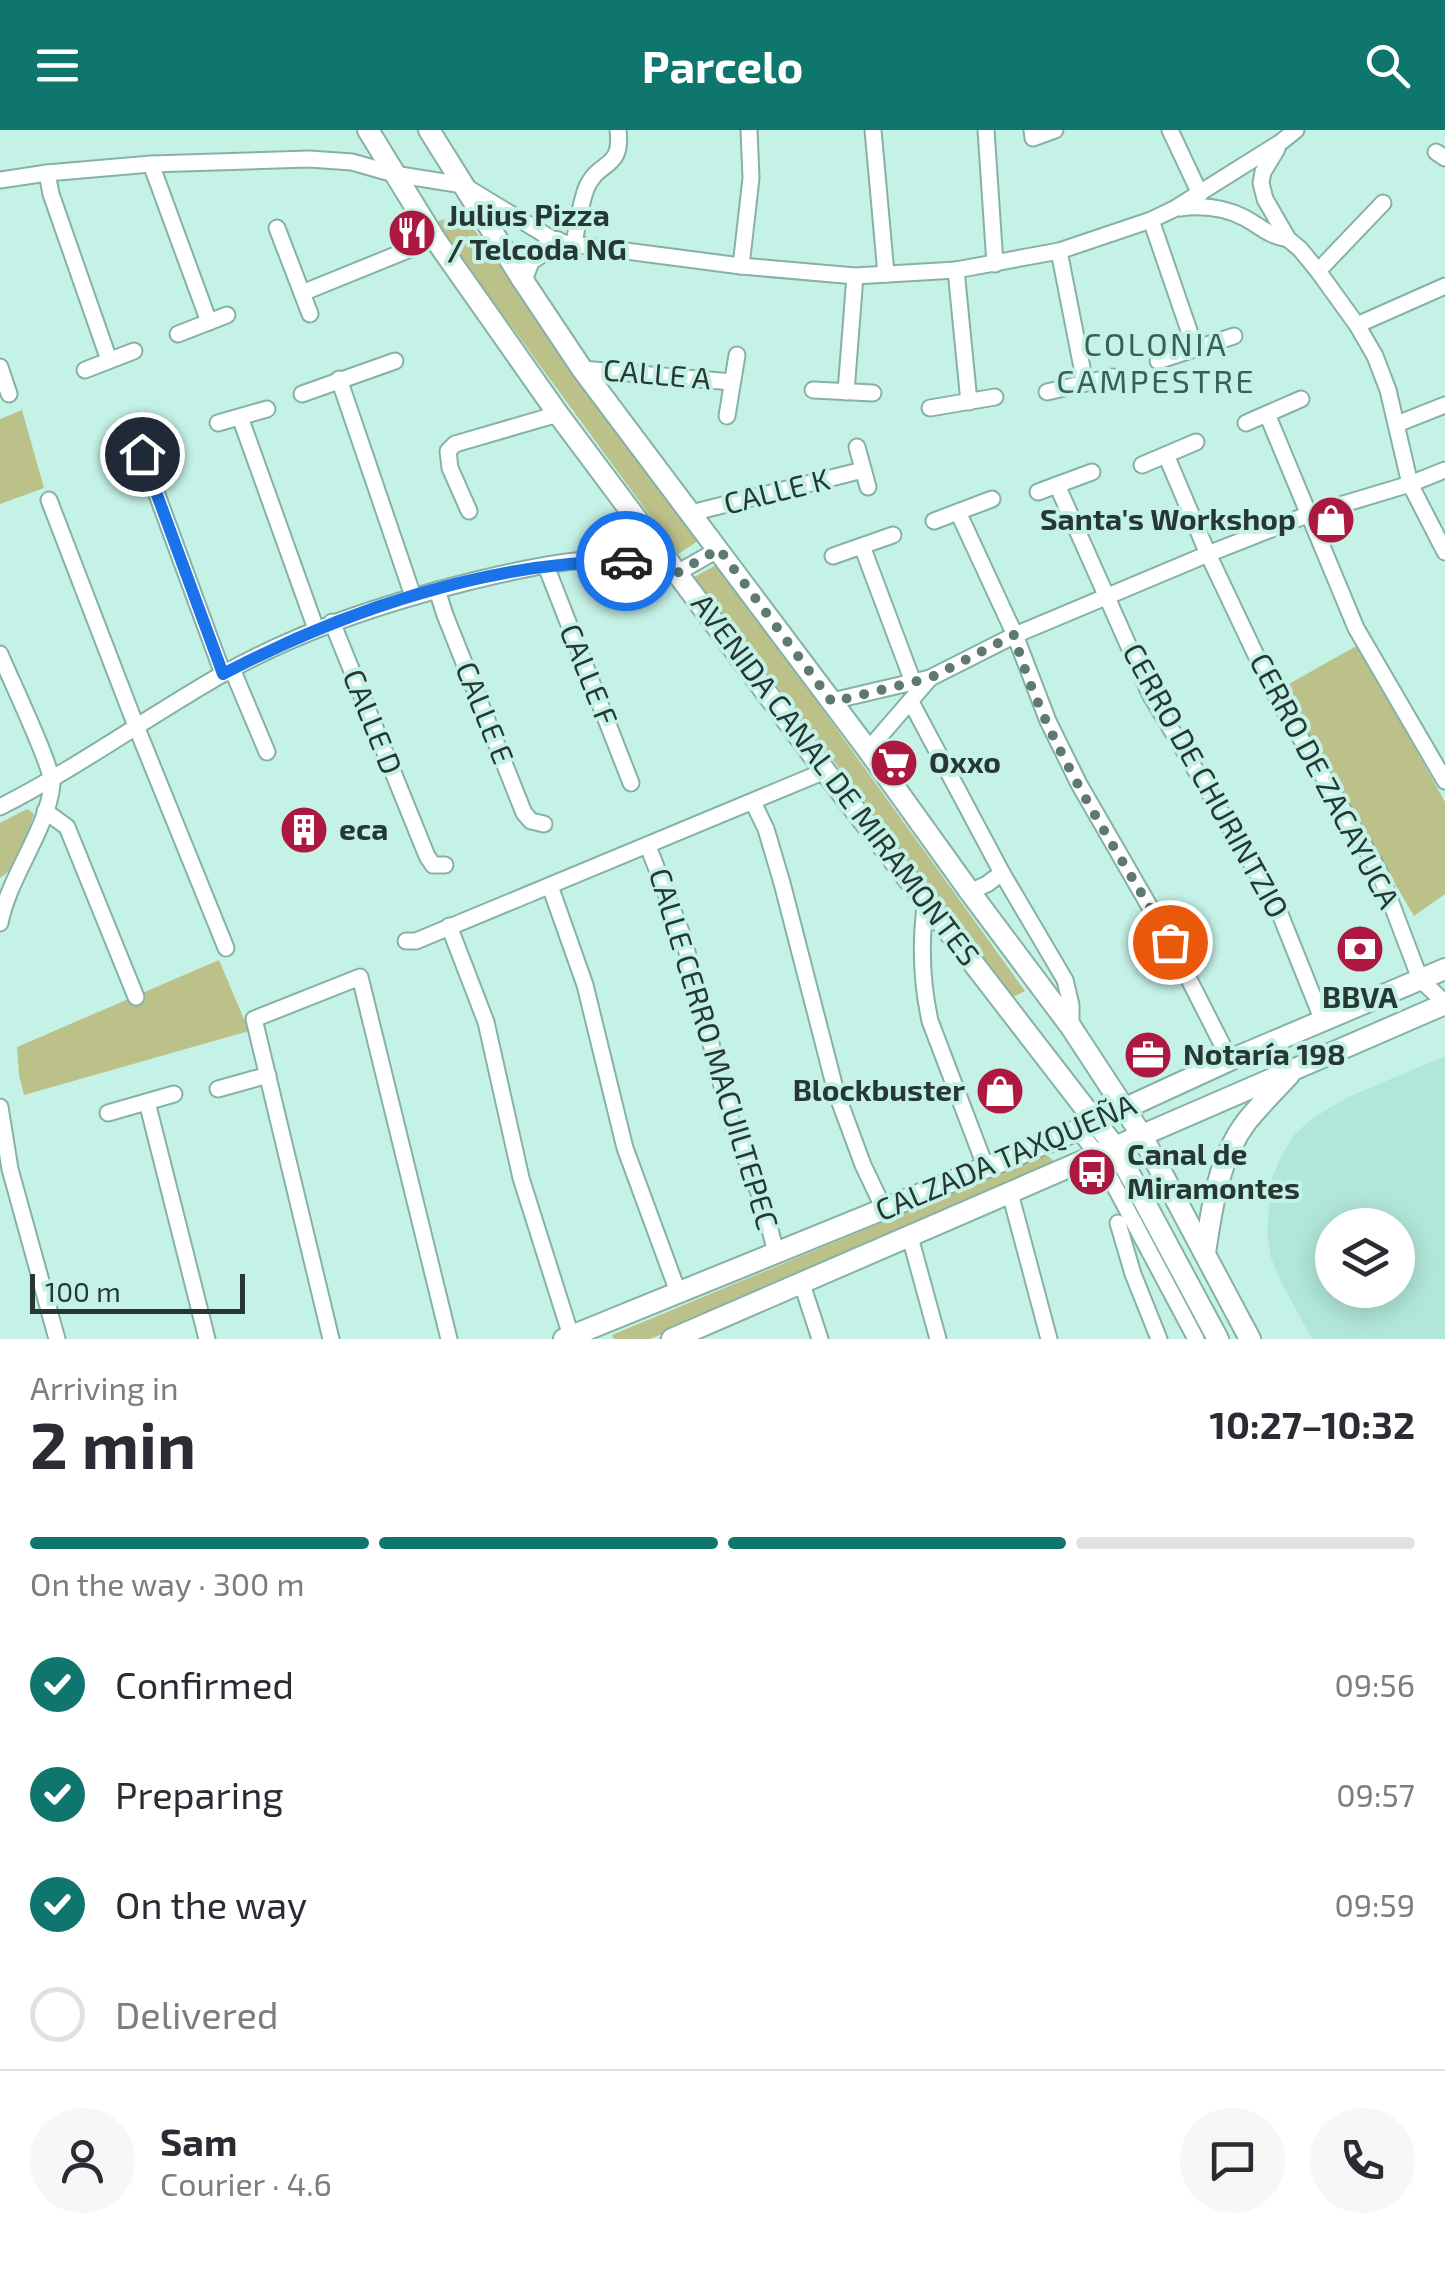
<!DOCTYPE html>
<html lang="en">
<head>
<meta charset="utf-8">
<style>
	:root { --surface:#fff; --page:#f7f7f7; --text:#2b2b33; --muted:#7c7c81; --line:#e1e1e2; --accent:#0f766e }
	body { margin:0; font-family:"Exo 2",sans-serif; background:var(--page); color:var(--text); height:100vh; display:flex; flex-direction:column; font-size:38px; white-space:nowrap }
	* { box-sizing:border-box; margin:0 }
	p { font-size:32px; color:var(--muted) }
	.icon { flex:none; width:55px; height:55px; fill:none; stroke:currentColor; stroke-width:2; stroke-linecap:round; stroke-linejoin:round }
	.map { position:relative; height:1209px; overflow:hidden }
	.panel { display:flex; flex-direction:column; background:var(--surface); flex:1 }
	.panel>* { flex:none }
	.buttons { position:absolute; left:1315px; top:1078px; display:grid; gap:20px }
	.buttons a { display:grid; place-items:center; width:100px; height:100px; border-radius:50%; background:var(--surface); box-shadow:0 5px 25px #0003; font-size:50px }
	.scale { position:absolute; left:30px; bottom:25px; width:215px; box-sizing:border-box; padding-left:10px; border:5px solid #273834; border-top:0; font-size:28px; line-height:35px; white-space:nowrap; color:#273834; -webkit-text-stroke:8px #c5f2e6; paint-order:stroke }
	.pin { position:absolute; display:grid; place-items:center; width:85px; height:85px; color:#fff; margin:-42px; border:5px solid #fff; border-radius:50%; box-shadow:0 2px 10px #0007 }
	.courier { position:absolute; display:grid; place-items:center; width:100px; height:100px; margin:-50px; border:8px solid #1a73e8; border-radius:50%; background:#fff; color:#222; box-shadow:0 2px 12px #0007 }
	.headline em { font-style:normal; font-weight:700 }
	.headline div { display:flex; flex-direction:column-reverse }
	.headline { display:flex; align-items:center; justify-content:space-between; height:170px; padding:0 30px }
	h1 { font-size:65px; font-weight:700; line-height:75px }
	.bar { display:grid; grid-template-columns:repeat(4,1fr); gap:15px 10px; align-content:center; height:120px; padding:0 30px }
	.bar i { height:12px; border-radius:8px; background:var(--line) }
	.bar .active { background:var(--accent) }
	.bar p { grid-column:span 4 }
	.line { display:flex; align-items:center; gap:25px; padding:0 30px; border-top:2px solid var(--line) }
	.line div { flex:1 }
	.round { display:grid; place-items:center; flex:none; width:105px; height:105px; border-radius:52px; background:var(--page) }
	ol { padding:0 30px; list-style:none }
	li { display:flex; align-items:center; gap:30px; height:110px }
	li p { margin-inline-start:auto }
	li .icon { padding:10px; border-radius:50%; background:var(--accent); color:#fff; stroke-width:4 }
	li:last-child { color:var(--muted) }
	li i { width:55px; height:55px; border:5px solid var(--line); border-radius:50% }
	header { display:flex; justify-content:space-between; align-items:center; height:130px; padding:0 30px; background:var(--accent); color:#fff; font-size:45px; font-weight:700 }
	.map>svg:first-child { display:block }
</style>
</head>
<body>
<header><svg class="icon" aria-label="menu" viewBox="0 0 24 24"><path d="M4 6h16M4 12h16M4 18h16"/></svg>Parcelo<svg class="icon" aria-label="search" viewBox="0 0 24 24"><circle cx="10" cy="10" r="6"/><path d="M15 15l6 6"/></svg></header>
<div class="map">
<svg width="1445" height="1209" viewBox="0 0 1445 1209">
	<rect width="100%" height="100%" fill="#c5f2e6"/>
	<!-- built -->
	<path fill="#b1e7da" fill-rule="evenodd" d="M1445 926V1209H1312L1282 1154 1271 1128 1267 1103 1272 1048 1282 1024 1295 1004 1308 992 1326 980 1348 967ZM1332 1095H1398V1160H1332Z"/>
	<!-- green -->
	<g fill="#bcc18a">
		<path d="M463 84 698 411 678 424 435 92Z"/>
		<path d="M22 280 44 358 0 374V289Z"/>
		<path d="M718 434 1025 861 1013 867 694 447Z"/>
		<path d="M1358 515 1445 672V764L1414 786 1280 559Z"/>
		<path d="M27 679 34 684C27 704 18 738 0 748V693Z"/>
		<path d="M219 830 249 901 24 965 19 945 17 917Z"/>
		<path d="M1046 1024 1061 1038 650 1209H614L612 1205Z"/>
	</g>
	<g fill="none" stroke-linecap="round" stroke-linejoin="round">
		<!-- minor casing -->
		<g stroke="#86b1a7" stroke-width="19">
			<g id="minor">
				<path d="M873 0 886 144"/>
				<path d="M986 0 995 134"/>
				<path d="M1032 0 1033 8 1055 0"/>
				<path d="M1170 0 1200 64"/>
				<path d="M1277 19 1263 42 1261 53 1265 69 1288 109 1300 119 1318 141 1357 195 1375 226 1388 260 1410 354 1445 422"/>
				<path d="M1436 22 1445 28"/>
				<path d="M151 34 209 192"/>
				<path d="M47 43 51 64 109 230"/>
				<path d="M0 50 47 43 151 34 309 29 352 32 394 44 463 55 557 112 741 136 855 146 956 140 1059 121 1151 90 1174 79 1281 12 1296 0"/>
				<path d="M1180 78C1203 75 1224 77 1245 88 1263 98 1267 105 1288 109"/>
				<path d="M1151 90 1195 218"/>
				<path d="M277 98 310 184"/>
				<path d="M574 114C577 96 580 76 586 59 598 29 623 41 618 0"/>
				<path d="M1059 121 1085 253"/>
				<path d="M741 136 751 48 749 0"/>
				<path d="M956 140 969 272"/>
				<path d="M1318 141 1383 73"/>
				<path d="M302 163 435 109"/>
				<path d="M1357 195 1445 156"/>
				<path d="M178 204 227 185"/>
				<path d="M1158 231 1234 206"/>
				<path d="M0 237 9 264"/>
				<path d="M582 239 732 252"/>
				<path d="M85 240 134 221"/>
				<path d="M339 249 413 466"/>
				<path d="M813 260 873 263"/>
				<path d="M846 262 855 146"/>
				<path d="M1047 262 1112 247"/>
				<path d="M302 264 395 231"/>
				<path d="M930 278 995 267"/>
				<path d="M1267 284 1356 498 1445 651"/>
				<path d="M727 286 737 225"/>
				<path d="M240 287 316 499"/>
				<path d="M218 293 267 279"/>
				<path d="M1246 293 1301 269"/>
				<path d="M1397 294 1445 275"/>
				<path d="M857 317 868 357"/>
				<path d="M142 324 223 544"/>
				<path d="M1166 325 1208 424 1273 561 1379 741 1420 849 1445 873"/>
				<path d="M117 334 171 313"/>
				<path d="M1142 335 1196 312"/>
				<path d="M1057 355 1150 564 1276 774 1323 891"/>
				<path d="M1038 362 1092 342"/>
				<path d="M49 370 136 596 226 818"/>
				<path d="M469 381 450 338 448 321 455 314 558 284"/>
				<path d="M958 382 1015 505 1048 591 1079 654 1170 812 1230 930"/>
				<path d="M691 383 863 340"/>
				<path d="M934 391 992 369"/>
				<path d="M862 416 913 552"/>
				<path d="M833 426 893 405"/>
				<path d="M546 436 631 653"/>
				<path d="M437 460 445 485 524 683 531 691 544 694"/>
				<path d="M332 492 427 726 433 735H445"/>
				<path d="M0 524C9 546 53 638 52 654 48 699 9 746 0 793"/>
				<path d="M232 539 267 622"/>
				<path d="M832 571 930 548 1015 505 1208 424 1307 385 1410 354 1445 340"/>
				<path d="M911 572 1002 743 1065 850 1071 875V897"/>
				<path d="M868 620 930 548"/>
				<path d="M753 672 766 699 782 753 836 962 863 1035 884 1079"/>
				<path d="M0 677C77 638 146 588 221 545 299 501 382 474 468 452 518 440 574 426 626 430 643 432 661 439 677 443L719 419"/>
				<path d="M45 681 67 697 136 867"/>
				<path d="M648 716 683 807 731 990 764 1076 776 1123"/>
				<path d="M550 756 585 855 625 1018 678 1162"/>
				<path d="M970 762 987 754 1002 743"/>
				<path d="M926 770C920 811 921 850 930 891L986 1038"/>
				<path d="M449 796 486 892 521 1048 572 1209"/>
				<path d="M406 811H416L825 641"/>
				<path d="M218 959 268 945"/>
				<path d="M147 972 207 1209"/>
				<path d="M0 977 10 1039 57 1209"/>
				<path d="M108 983 174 964"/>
				<path d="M1078 1000 1098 1025 1196 1209"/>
				<path d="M1010 1063 1049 1209"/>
				<path d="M1118 1093 1133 1144 1159 1209"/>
				<path d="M910 1107 938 1209"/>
				<path d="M802 1154 820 1209"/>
				<path d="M331 1209 254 889 360 847 449 1209"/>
			</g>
		</g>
		<!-- major casing -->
		<g stroke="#86b1a7" stroke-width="24">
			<g id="major">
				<path d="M368 0 435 109 558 284 825 641 1115 1017 1218 1209"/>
				<path d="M429 0 522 149 582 239 868 620 970 762 1071 897 1141 1004 1250 1209"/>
				<path d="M522 149 529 130 557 112"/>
				<path d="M1205 1123C1212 1077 1218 1029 1247 991 1260 975 1275 960 1289 945"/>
				<path d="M564 1209 1078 1000 1230 930 1445 839"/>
				<path d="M672 1209 1445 874"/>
			</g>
		</g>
		<!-- minor -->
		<use href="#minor" stroke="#fff" stroke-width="15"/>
		<!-- major -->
		<use href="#major" stroke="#fff" stroke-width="20"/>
	</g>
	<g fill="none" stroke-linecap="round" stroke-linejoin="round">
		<!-- done -->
		<path stroke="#5e7972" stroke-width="10" stroke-dasharray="0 18" d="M626 431 677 443 719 419 832 572 930 548 1014 505C1045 615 1114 714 1170 812"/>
		<!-- route -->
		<path stroke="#1a73e8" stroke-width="12" d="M142 324 223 544C345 480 488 432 626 431"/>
	</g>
	<!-- icons -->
	<defs>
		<g id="restaurant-disc" transform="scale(2.5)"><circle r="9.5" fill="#ad1841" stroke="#c5f2e6"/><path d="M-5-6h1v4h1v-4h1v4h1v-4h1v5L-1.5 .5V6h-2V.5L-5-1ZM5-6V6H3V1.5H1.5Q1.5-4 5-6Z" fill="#fff"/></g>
		<g id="shop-disc" transform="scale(2.5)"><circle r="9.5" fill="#ad1841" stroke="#c5f2e6"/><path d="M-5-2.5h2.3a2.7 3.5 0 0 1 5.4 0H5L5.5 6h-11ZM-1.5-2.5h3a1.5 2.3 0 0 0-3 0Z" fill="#fff"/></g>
		<g id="supermarket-disc" transform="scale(2.5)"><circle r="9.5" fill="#ad1841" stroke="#c5f2e6"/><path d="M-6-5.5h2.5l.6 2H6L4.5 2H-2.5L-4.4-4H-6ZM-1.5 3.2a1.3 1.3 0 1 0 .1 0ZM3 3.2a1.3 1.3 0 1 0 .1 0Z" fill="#fff"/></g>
		<g id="building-disc" transform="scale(2.5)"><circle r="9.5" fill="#ad1841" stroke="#c5f2e6"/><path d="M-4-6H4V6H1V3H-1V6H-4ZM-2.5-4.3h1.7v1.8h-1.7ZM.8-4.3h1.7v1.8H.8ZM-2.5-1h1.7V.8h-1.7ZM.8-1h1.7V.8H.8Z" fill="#fff"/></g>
		<g id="bank-disc" transform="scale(2.5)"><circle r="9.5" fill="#ad1841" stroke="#c5f2e6"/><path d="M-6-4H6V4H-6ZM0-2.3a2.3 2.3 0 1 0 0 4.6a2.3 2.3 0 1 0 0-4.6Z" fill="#fff"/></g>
		<g id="office-disc" transform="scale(2.5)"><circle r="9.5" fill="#ad1841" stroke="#c5f2e6"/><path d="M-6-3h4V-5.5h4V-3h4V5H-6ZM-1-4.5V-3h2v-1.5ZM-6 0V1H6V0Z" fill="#fff"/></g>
		<g id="bus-disc" transform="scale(2.5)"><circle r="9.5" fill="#ad1841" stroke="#c5f2e6"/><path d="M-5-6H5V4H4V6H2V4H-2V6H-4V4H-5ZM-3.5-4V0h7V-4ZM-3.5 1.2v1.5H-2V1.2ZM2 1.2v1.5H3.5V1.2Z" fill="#fff"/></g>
	</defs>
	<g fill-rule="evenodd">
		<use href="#restaurant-disc" x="412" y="103"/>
		<use href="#shop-disc" x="1331" y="390"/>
		<use href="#supermarket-disc" x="894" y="633"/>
		<use href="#building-disc" x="304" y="700"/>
		<use href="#bank-disc" x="1360" y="819"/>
		<use href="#office-disc" x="1148" y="925"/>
		<use href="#shop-disc" x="1000" y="961"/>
		<use href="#bus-disc" x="1092" y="1042"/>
	</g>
	<g text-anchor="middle" stroke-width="8" stroke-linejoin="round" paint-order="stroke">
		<!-- poi labels -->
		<g font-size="30" font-weight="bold" fill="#273834" stroke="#c5f2e6" text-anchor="start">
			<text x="447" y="96">Julius Pizza<tspan x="447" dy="34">/ Telcoda NG</tspan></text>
			<text x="1296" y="400" text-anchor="end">Santa's Workshop</text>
			<text x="929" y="643">Oxxo</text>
			<text x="339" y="710">eca</text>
			<text x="1360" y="878" text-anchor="middle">BBVA</text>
			<text x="1183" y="935">Notaría 198</text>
			<text x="965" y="971" text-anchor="end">Blockbuster</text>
			<text x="1127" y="1035">Canal de<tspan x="1127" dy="34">Miramontes</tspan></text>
		</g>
		<!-- street labels -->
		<g font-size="30" fill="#273834" stroke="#c5f2e6">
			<text transform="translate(657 245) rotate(5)" y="10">CALLE A</text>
			<text transform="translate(777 362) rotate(-14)" y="10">CALLE K</text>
			<text transform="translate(588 545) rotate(68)" y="10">CALLE F</text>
			<text transform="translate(484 583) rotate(68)" y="10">CALLE E</text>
			<text transform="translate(372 592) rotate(68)" y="10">CALLE D</text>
			<text transform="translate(835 650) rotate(53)" y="10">AVENIDA CANAL DE MIRAMONTES</text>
			<text transform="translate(1205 651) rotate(61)" y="10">CERRO DE CHURINTZIO</text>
			<text transform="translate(1324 651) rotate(62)" y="10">CERRO DE ZACAYUCA</text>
			<text transform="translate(713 919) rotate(73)" y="10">CALLE CERRO MACUILTEPEC</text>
			<text transform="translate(1006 1028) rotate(-23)" y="10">CALZADA TAXQUEÑA</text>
		</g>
		<!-- neighbourhood labels -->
		<g font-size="32" letter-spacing="2.5" fill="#376057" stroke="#c5f2e6">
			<text x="1156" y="226">COLONIA<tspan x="1156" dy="37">CAMPESTRE</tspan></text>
		</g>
	</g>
</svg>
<div class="buttons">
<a><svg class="icon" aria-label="layers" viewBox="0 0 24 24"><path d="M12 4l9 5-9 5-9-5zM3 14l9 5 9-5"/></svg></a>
</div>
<div class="scale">100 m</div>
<div class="pin" style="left:1170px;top:812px;background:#ea580c"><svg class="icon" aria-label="bag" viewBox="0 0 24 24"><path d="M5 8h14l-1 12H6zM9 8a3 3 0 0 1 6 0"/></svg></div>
<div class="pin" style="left:142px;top:324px;background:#1f2937"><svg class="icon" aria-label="home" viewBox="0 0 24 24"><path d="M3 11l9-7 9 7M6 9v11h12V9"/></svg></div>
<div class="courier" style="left:626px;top:431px"><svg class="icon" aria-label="car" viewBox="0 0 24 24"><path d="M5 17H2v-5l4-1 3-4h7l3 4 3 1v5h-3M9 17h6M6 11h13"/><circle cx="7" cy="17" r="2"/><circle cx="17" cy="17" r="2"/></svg></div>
</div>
<section class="panel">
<div class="headline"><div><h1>2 min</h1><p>Arriving in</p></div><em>10:27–10:32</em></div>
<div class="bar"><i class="active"></i><i class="active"></i><i class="active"></i><i></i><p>On the way · 300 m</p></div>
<ol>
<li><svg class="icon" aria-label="check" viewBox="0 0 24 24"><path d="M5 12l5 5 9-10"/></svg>Confirmed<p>09:56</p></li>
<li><svg class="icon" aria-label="check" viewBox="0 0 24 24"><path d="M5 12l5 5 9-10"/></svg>Preparing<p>09:57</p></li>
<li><svg class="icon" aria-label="check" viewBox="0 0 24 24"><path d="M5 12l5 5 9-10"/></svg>On the way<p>09:59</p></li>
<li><i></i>Delivered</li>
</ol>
<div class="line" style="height:180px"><a class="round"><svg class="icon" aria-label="person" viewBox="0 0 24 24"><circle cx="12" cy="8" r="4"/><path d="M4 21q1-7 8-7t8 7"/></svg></a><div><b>Sam</b><p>Courier · 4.6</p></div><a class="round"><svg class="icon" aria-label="chat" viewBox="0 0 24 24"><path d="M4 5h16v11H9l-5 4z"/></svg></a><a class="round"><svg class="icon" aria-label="phone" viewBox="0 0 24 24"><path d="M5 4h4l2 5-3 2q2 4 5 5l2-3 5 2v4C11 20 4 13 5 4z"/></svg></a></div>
</section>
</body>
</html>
